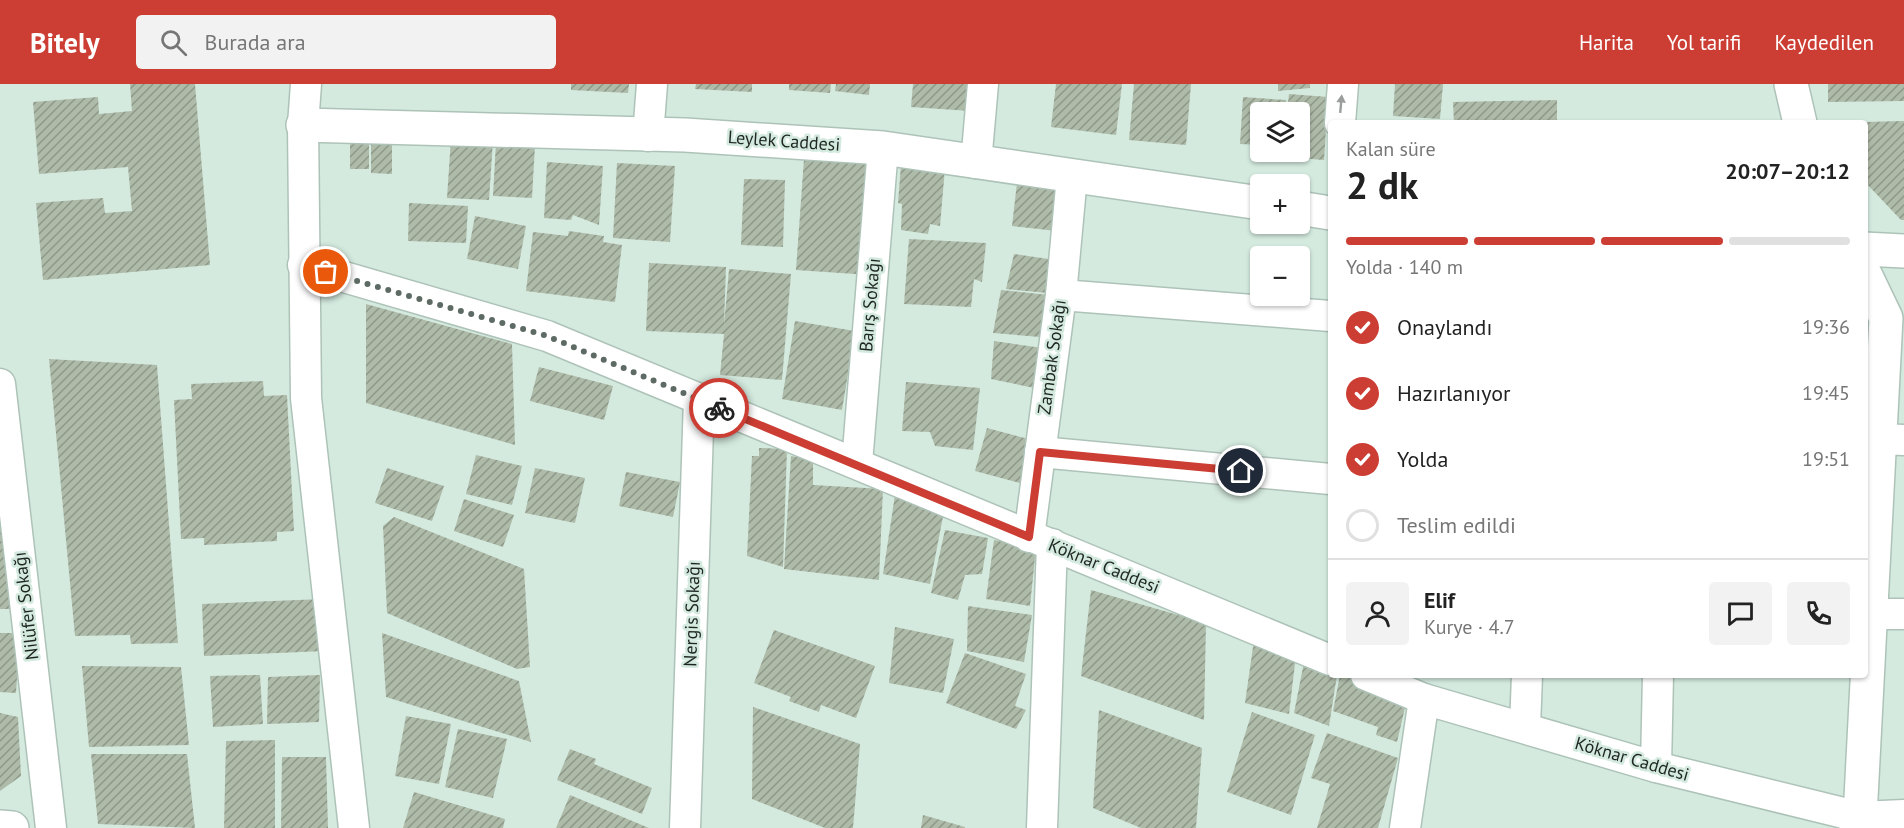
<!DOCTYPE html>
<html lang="tr">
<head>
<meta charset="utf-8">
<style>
	:root { --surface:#fff; --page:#f2f2f2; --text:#222; --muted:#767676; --line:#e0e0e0; --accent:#cc3e33 }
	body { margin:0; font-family:"PT Sans",sans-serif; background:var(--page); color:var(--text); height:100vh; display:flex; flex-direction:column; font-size:22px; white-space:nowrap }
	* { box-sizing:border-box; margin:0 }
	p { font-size:20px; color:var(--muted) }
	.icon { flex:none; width:33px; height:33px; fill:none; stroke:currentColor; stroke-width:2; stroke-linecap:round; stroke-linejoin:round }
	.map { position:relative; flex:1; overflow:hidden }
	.details { position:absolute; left:1328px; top:36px; width:540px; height:558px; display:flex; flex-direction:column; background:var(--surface); border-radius:6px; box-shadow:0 2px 4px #0004 }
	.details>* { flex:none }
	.buttons { position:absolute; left:1250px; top:18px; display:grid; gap:12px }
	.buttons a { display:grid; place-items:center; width:60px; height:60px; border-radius:6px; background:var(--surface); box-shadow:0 2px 4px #0004; font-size:30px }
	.pin { position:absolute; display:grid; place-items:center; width:51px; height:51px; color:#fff; margin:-26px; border:3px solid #fff; border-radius:50%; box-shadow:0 2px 6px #0007 }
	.courier { position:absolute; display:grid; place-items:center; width:60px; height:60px; margin:-30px; border:4px solid #cc3e33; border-radius:50%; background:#fff; color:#222; box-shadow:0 2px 8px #0007 }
	.head em { font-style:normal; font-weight:700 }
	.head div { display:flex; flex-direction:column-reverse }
	.head { display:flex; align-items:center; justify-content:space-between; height:102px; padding:0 18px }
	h1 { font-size:39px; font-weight:700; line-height:45px }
	.bar { display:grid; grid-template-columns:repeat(4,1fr); gap:9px 6px; align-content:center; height:72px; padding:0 18px }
	.bar i { height:8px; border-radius:4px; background:var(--line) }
	.bar .selected { background:var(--accent) }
	.bar p { grid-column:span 4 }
	.line { display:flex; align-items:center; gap:15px; padding:0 18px; border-top:2px solid var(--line) }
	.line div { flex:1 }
	.round { display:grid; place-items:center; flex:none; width:63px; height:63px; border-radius:6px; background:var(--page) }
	ol { padding:0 18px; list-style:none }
	li { display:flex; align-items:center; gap:18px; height:66px }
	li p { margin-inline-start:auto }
	li .icon { padding:6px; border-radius:50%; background:var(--accent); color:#fff; stroke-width:4 }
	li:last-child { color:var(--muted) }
	li i { width:33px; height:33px; border:3px solid var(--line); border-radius:50% }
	header { display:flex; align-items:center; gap:36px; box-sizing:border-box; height:84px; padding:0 30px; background:var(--accent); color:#fff }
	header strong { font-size:28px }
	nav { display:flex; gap:33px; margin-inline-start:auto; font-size:21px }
	.search { width:420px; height:54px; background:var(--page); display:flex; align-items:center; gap:15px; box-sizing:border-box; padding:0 21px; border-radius:6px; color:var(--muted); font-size:22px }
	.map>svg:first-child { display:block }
</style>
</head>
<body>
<header>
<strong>Bitely</strong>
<div class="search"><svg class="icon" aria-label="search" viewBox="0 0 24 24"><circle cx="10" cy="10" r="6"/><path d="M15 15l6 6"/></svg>Burada ara</div>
<nav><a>Harita</a><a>Yol tarifi</a><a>Kaydedilen</a></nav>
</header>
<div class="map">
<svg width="1904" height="744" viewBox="0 0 1904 744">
	<defs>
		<pattern id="building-hatch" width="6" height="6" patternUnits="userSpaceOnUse" patternTransform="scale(1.5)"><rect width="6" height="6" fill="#afbba9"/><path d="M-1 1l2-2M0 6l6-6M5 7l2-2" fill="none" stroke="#8e9889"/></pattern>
	</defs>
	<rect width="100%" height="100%" fill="#d4eadf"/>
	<!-- building -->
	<g fill="url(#building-hatch)">
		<path d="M130 0H195L210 181 43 196 36 119 103 114 105 129 132 127 128 83 39 90 33 18 98 13 99 30 132 27Z"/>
		<path d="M571 0H629L628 9 571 6Z"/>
		<path d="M696 0H752V8L695 5Z"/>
		<path d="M789 0H831L830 9 789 6Z"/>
		<path d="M836 0H870L869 11 835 7Z"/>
		<path d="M913 0H978L970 27 911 23Z"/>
		<path d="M1056 0H1122L1116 51 1051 43Z"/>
		<path d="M1134 0H1191L1186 61 1129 56Z"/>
		<path d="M1278 0H1310V4L1278 7Z"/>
		<path d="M1395 0H1443L1440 35 1393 32Z"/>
		<path d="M1828 0H1904V17L1828 18Z"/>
		<path d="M1289 10 1328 13 1324 76 1285 73V68H1299V28H1287Z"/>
		<path d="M1243 13 1286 16V28H1260V61L1240 60Z"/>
		<path d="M1557 16V39H1454L1453 18Z"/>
		<path d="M1904 37V136H1901L1864 97V38Z"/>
		<path d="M371 54 392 55V90L371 89Z"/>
		<path d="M451 54 493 57 489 116 447 114Z"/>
		<rect x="350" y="56" width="19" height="29"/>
		<path d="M496 58 535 61 532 114 493 112Z"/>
		<path d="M804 75 878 81 870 191 796 186Z"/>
		<path d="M547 78 603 82 599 141 573 131 571 136 544 134Z"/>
		<path d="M617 79 675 82 670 158 613 154Z"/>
		<path d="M901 80 945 84 940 142 930 140 928 150 901 146 902 120 898 119Z"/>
		<path d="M744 95 785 96 783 163 741 161Z"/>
		<path d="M1017 99 1062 103 1057 147 1012 142Z"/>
		<path d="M409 119 468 122 466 159 408 157Z"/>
		<path d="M475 132 526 142 518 185 467 175Z"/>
		<path d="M569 147 604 152 603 158 622 161 615 218 526 207 533 148 568 152Z"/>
		<path d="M909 155 986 159 982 198 974 195 971 223 904 220Z"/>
		<path d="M1014 170 1062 177 1058 210 1006 205Z"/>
		<path d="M649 179 726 183 724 242 729 185 791 190 782 296 720 291 724 250 646 247Z"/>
		<path d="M1001 206 1058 212 1052 254 993 249Z"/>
		<path d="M366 220 512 260 515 361 366 319Z"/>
		<path d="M795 237 855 247 842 326 782 315Z"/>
		<path d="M994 257 1049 265 1044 306 991 295Z"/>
		<path d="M49 275 157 281 178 559 131 560 130 551 75 552Z"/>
		<path d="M539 283 613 302 604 336 530 317Z"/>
		<path d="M263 297 264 312 287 311 294 447 277 448V457L204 461V454L181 455 174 316 192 315 191 300Z"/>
		<path d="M906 298 980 304 973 366 935 362 930 348 902 347Z"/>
		<path d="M987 344 1036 357 1027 401 975 387Z"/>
		<path d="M759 364 787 365 783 483 747 472 752 372H759Z"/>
		<path d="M476 371 522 382 512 421 466 410Z"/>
		<path d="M791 372 813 376V401L883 405 879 496 784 485Z"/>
		<path d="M387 384 444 402 432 437 375 419Z"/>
		<path d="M535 384 585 394 575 439 525 429Z"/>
		<path d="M626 388 680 398 673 433 619 422Z"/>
		<path d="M895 411 945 422 930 500 883 490Z"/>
		<path d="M464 415 514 431 503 463 454 447Z"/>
		<path d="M394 433 524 485 530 583 517 585 387 529 383 442Z"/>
		<rect x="0" y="442" width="12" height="83"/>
		<path d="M945 446 988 454 982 490 965 491 958 516 931 509Z"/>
		<path d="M994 456 1036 464 1030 522 986 515Z"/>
		<path d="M1091 506 1206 539 1204 636 1081 592Z"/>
		<path d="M323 515 325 567 204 572 202 520Z"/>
		<path d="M968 522 1032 531 1024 578 967 567Z"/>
		<path d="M895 543 954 555 943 609 889 599Z"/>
		<path d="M774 546 875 582 856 634 821 621 819 628 789 617 791 613 754 599Z"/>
		<path d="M0 549H20L16 609 0 608Z"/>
		<path d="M382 549 519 597 531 658 386 613Z"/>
		<path d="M1254 556 1296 571 1289 630 1245 619Z"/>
		<path d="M965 569 1026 590 1015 622 1026 626 1016 645 946 619Z"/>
		<path d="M1305 573 1330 582V591H1337L1329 642 1294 629Z"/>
		<path d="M82 582 181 583 189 661 89 663Z"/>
		<path d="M260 591 263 640 213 643 210 592Z"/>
		<path d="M320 591 319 638 267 640 268 593Z"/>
		<path d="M1340 591H1352L1408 611 1397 658 1376 651 1378 643 1333 627Z"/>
		<path d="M753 623 860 660 853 744H825L752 715Z"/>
		<path d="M1099 626 1202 664 1196 744H1141L1093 724Z"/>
		<path d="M1252 628 1315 651 1291 731 1227 708Z"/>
		<path d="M0 629 18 633 21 692 0 707Z"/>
		<path d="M406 632 451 640 439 700 395 692Z"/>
		<path d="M458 645 507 655 493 714 445 703Z"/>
		<path d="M1327 649 1398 674 1378 744H1317L1330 700 1311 694Z"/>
		<path d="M275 656V744H224L226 657Z"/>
		<path d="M570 665 596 675 594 680 652 704 642 730 557 696Z"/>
		<path d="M91 670H187L195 744 98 740Z"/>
		<path d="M282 673H326L328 744H281Z"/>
		<path d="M414 708 505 735 503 744H403Z"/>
		<path d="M570 711 649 744H556Z"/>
		<path d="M923 731 965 743V744H921Z"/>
	</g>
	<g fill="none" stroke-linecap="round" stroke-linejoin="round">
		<!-- street casing -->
		<g stroke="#aec3b8" stroke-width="33">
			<g id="street">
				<path d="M306 0 303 41 306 314 354 744"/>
				<path d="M1340 39 1343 0"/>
				<path d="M648 52 652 0"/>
				<path d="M976 79 983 0"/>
				<path d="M303 181 547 252 1330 576"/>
				<path d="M1061 211 1330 232"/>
				<path d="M0 300 51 744"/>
				<path d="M1880 355 1904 356"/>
				<path d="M1040 368 1330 395"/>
				<path d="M857 379 883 64"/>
				<path d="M1029 453 1061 211 1072 92"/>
				<path d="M1871 530H1904"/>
				<path d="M1366 591 1424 615 1656 683 1860 733 1904 731"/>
				<path d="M1525 643 1527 591"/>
				<path d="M1656 683 1658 591"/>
				<path d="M685 744 699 315"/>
				<path d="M1042 744 1052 460"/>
				<path d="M1405 744 1424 615"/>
			</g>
		</g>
		<!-- secondary casing -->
		<g stroke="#aec3b8" stroke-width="36">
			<g id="secondary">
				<path d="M1791 0 1800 39"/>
				<path d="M303 41 685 51 883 64 1260 119"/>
				<path d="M1299 124 1330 129"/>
				<path d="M1864 165 1904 167"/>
				<path d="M0 743 12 744"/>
				<path d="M1856 744 1860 733 1886 234 1864 188"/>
			</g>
		</g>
		<!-- street -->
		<use href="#street" stroke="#fff" stroke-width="30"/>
		<!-- secondary -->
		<use href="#secondary" stroke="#fff" stroke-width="33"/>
	</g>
	<!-- one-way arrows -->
	<defs><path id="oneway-solid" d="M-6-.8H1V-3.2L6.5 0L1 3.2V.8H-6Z" transform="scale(1.5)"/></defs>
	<use fill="#9a9d9c" href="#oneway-solid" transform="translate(1341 20) rotate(-85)"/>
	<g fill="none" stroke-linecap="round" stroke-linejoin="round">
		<!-- done -->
		<path stroke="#5e6b64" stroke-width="6" stroke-dasharray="0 10.8" d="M326 188 547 252 719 324"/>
		<!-- route -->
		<path stroke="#cc3e33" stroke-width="8" d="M719 324 1029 453 1040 368 1241 387"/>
	</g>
	<g text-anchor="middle" stroke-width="5" stroke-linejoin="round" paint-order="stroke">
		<!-- street labels -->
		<g font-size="18" fill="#1e2622" stroke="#d4eadf">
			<text transform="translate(784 57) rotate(4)" y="6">Leylek Caddesi</text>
			<text transform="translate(870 221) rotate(-85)" y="6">Barış Sokağı</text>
			<text transform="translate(1052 273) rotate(-82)" y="6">Zambak Sokağı</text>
			<text transform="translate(1104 482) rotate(22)" y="6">Köknar Caddesi</text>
			<text transform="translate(26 522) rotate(-97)" y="6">Nilüfer Sokağı</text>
			<text transform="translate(692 530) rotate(-88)" y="6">Nergis Sokağı</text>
			<text transform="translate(1632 675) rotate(16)" y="6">Köknar Caddesi</text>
		</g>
	</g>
</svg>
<div class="buttons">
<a><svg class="icon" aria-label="layers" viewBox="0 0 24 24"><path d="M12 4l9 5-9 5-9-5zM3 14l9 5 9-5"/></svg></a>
<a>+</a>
<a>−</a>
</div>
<div class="pin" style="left:326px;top:188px;background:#ea580c"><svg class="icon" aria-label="bag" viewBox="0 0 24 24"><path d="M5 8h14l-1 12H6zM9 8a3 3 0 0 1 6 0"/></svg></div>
<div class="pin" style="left:1241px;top:387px;background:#1f2937"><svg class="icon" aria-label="home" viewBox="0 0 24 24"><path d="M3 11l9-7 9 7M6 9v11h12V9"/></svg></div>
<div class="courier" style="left:719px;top:324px"><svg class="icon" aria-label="bike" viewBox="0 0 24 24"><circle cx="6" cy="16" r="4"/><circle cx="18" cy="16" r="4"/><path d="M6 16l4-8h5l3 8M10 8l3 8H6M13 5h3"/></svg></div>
<section class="details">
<div class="head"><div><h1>2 dk</h1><p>Kalan süre</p></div><em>20:07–20:12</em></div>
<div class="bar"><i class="selected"></i><i class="selected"></i><i class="selected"></i><i></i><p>Yolda · 140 m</p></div>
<ol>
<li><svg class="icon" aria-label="check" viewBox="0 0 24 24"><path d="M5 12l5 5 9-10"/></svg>Onaylandı<p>19:36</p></li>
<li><svg class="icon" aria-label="check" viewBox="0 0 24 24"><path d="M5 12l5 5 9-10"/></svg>Hazırlanıyor<p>19:45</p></li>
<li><svg class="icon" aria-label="check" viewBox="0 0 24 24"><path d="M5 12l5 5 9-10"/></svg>Yolda<p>19:51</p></li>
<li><i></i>Teslim edildi</li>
</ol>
<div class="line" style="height:108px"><a class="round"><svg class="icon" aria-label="person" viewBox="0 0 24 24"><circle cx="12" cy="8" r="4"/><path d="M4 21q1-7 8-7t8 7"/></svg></a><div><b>Elif</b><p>Kurye · 4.7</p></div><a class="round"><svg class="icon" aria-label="chat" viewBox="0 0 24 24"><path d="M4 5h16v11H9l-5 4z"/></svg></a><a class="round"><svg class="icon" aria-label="phone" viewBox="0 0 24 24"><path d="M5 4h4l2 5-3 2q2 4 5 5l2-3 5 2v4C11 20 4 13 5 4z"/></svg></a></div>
</section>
</div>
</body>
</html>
